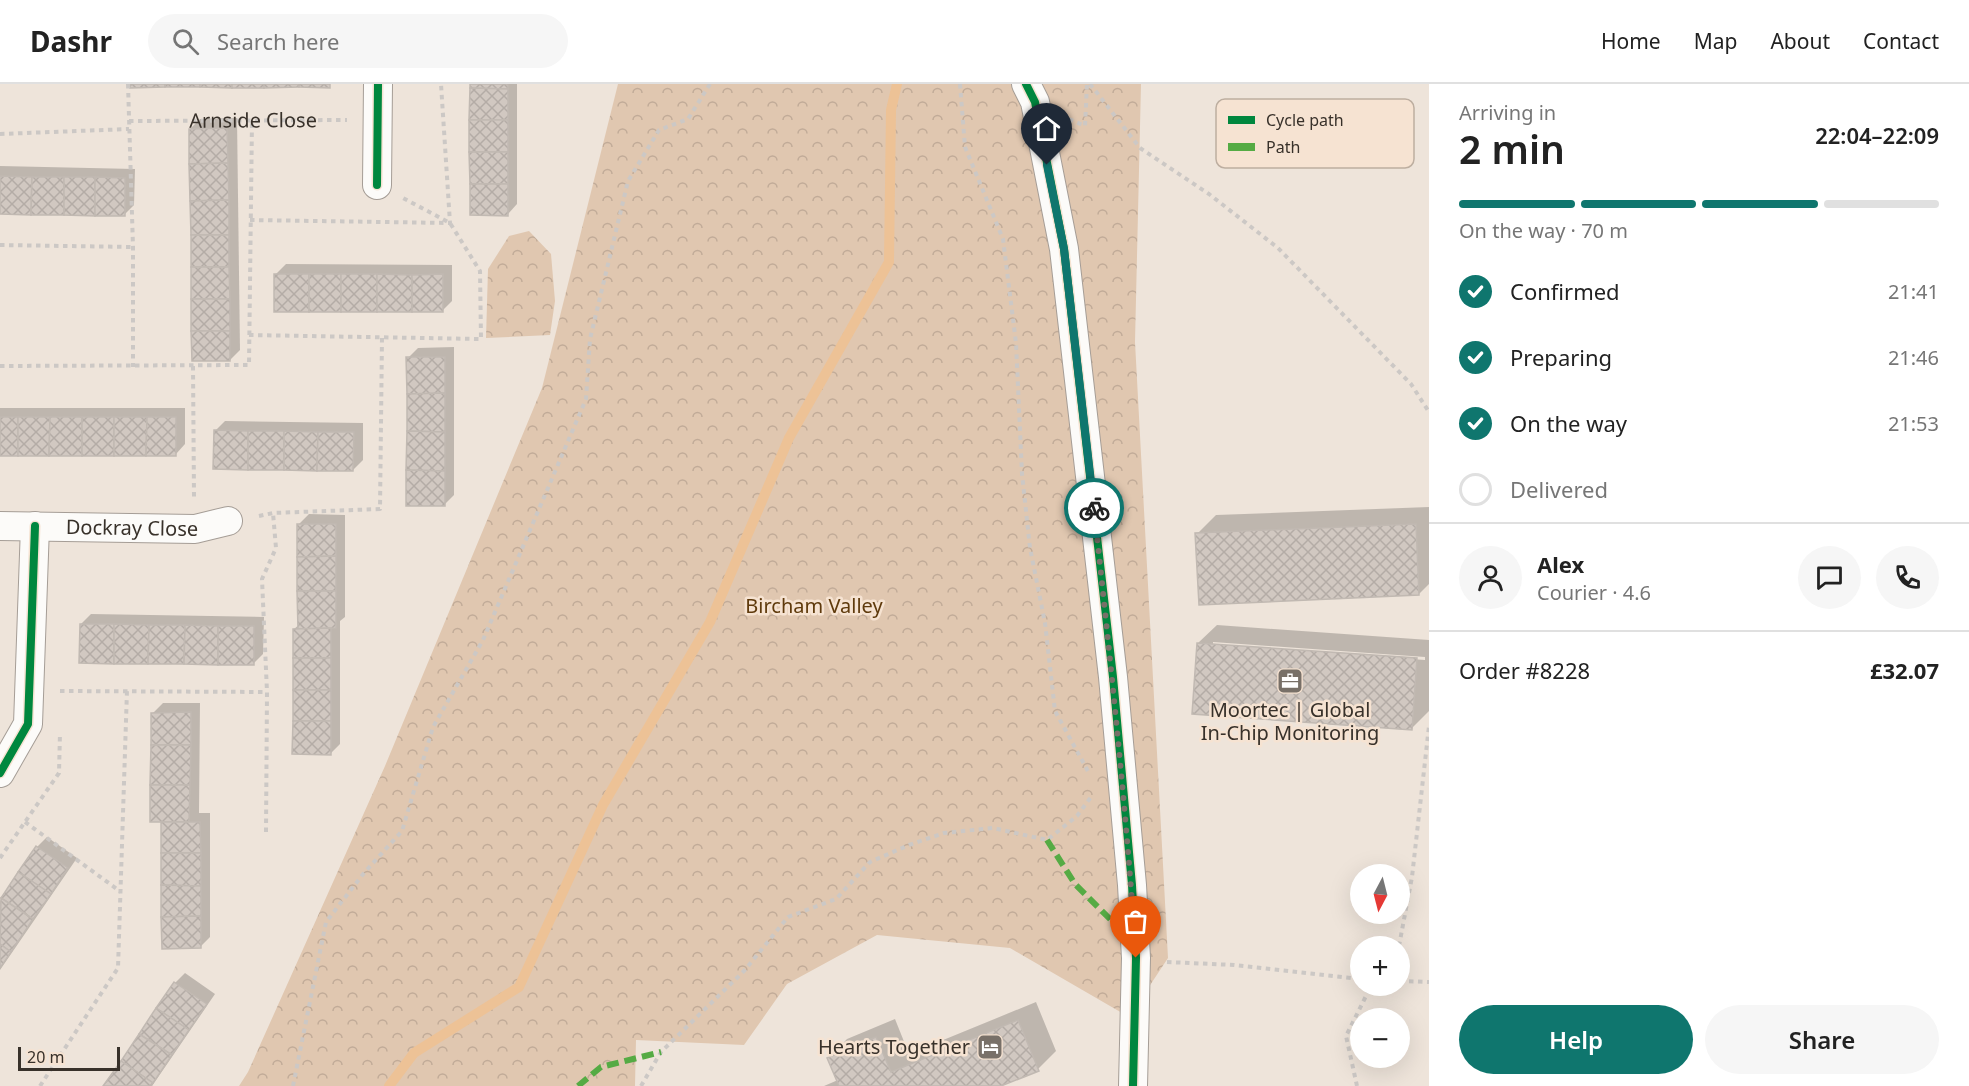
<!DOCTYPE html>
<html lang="en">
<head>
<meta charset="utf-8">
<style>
	:root { --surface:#fff; --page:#f6f6f6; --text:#222; --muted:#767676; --line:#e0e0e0; --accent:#0f766e }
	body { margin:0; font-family:"Noto Sans",sans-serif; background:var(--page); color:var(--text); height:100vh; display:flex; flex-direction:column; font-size:22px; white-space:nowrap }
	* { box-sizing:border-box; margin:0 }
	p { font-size:20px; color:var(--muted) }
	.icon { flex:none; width:33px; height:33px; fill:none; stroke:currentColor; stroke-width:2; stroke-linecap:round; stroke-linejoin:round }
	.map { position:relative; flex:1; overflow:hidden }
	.side { display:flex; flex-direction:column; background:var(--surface); width:540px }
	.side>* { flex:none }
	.needle { width:39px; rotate:187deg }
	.controls { position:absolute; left:1350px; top:780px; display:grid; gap:12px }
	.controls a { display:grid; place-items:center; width:60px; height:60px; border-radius:50%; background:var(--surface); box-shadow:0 6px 24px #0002; font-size:30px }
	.scale { position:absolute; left:18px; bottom:15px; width:102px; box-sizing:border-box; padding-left:6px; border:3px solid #38312a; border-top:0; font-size:16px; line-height:21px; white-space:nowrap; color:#38312a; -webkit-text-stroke:4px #f6e3d2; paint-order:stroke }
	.pin { position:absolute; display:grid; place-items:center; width:51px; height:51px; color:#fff; margin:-62px -26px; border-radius:50% 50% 50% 0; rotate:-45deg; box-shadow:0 0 6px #0007 }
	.pin .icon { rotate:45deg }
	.courier { position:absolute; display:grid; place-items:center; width:60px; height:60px; margin:-30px; border:4px solid #0f766e; border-radius:50%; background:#fff; color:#222; box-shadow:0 2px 8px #0007 }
	.overview em { font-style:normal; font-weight:600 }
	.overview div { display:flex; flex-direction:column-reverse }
	.overview { display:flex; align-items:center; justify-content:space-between; height:102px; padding:0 30px }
	h1 { font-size:39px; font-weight:600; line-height:45px }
	.bar { display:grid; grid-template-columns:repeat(4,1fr); gap:9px 6px; align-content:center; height:72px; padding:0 30px }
	.bar i { height:8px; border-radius:4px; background:var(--line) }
	.bar .current { background:var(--accent) }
	.bar p { grid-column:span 4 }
	.line { display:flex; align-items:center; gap:15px; padding:0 30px; border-top:2px solid var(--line) }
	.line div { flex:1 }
	.round { display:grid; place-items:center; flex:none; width:63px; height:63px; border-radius:32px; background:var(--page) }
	ol { padding:0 30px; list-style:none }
	li { display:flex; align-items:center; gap:18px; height:66px }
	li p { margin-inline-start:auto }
	li .icon { padding:6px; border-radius:50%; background:var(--accent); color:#fff; stroke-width:4 }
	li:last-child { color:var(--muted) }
	li i { width:33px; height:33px; border:3px solid var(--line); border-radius:50% }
	.button { display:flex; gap:12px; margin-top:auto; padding:12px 30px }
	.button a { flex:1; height:69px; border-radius:36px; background:var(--accent); color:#fff; font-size:24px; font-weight:600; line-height:69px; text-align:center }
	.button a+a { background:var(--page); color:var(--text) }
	header { display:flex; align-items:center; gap:36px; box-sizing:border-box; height:84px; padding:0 30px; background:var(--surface); border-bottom:2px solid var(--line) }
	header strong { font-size:28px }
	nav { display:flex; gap:33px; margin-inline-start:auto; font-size:21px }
	.search { width:420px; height:54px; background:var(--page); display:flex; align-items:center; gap:15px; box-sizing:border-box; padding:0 21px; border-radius:33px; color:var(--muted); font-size:22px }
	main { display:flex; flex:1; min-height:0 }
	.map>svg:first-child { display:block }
</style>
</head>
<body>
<header>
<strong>Dashr</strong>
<div class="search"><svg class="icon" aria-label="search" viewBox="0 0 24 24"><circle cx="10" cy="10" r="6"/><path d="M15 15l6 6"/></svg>Search here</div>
<nav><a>Home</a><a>Map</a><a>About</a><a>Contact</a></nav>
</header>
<main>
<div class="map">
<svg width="1429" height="1002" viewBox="0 0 1429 1002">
	<defs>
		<pattern id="park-crowns" width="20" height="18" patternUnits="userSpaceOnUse" patternTransform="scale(1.5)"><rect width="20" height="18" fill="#e0c7b0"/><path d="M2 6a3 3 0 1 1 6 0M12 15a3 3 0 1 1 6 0" fill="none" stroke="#c1ab98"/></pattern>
		<pattern id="building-cross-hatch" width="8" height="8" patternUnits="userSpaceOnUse" patternTransform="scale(1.5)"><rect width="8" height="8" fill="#d1c8c1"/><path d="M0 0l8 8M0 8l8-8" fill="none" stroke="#b4aca6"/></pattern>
	</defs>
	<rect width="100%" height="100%" fill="#eee4da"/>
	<!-- park -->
	<g fill="url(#park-crowns)">
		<path d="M618 0H1141L1135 258 1168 874 1129 933 1010 864 877 851 787 900 744 961 636 956 635 1002H239L248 988 385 682 542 304Z"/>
		<path d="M529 147 551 170 555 217 550 251 486 254 488 185 509 152Z"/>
	</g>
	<!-- shadow -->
	<g fill="#0003" fill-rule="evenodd">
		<path d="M471 0H517V120L508 130Z"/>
		<path d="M237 34 240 266 230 276 190 45 200 35Z"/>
		<path d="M0 82 135 85 134 121 124 131 0 129Z"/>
		<path d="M286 180 452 181V217L442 227 276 190Z"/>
		<path d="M454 263V411L444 421 408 274 418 264Z"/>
		<path d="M0 324H185V360L176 370H0Z"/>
		<path d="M225 337 363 339V376L353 386 215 347Z"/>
		<path d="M1429 423V500L1419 510 1197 450 1216 431Z"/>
		<path d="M309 430 345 431V533L340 537V660L330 670 294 545 300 540 299 440Z"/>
		<path d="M91 530 264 533 263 570 253 580 81 540Z"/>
		<path d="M1217 541 1429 556V627L1412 644 1198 559ZM1213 558 1425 573V576L1213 561Z"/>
		<path d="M163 619H200L199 729H210V853L200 863 153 629Z"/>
		<path d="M47 753 77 774 0 886V817L37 763Z"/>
		<path d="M185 889 215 910 152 1002H105L175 899Z"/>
		<path d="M1036 918 1056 967 1038 985 997 1002H824L838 996 829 974 847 955 895 935 909 970Z"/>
	</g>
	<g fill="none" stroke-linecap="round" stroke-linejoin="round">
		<!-- stream -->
		<path stroke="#edc296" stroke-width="10" d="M389 1002 414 969 519 903 603 721 710 538 789 354 889 178 891 26 897 0"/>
	</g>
	<!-- building -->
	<g fill="url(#building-cross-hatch)" stroke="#c1b9b2" stroke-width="1.5">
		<path d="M130 0H165V3L130 4Z"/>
		<rect x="165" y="0" width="35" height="3"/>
		<path d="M200 0H232V4L200 3Z"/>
		<rect x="232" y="0" width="32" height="4"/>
		<path d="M264 0H299V3L264 4Z"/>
		<path d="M299 0H330V4L299 3Z"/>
		<path d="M470 0H508V5L470 4Z"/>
		<path d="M470 4 508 5V36H469Z"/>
		<rect x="469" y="36" width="39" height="32"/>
		<path d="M227 44 228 79 189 80V45Z"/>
		<path d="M469 68H508V100H470Z"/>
		<path d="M228 79 229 116 190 117 189 80Z"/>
		<path d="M0 92 32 93 31 131 0 130Z"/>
		<path d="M32 93H64V131H31Z"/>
		<path d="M64 93H95V132L64 131Z"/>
		<path d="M95 93 125 94V132H95Z"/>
		<path d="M470 100H508V132L470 131Z"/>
		<path d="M229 116V151H191L190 117Z"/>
		<rect x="191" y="151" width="38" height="32"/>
		<path d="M191 183H229L230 215H191Z"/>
		<rect x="274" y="190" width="35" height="38"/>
		<rect x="309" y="190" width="32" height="38"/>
		<rect x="341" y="190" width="36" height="38"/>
		<path d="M377 190 412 191V228H377Z"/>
		<path d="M443 190V228H412V191Z"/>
		<rect x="191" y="215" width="39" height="32"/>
		<path d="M191 247H230V277H192Z"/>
		<path d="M406 273H445V309L407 310Z"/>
		<path d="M445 309V348L407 347V310Z"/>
		<rect x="0" y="333" width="18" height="39"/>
		<path d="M18 333H50L49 372H18Z"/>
		<path d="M50 333H82V372H49Z"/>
		<rect x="82" y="333" width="32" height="39"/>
		<path d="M114 333H147L146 372H114Z"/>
		<path d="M147 333H176V372H146Z"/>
		<path d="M214 346 248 347V386L213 385Z"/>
		<rect x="248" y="347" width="36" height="39"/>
		<path d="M284 347 318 348 317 387 284 386Z"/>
		<path d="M407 347 445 348V387L406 386Z"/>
		<path d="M318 348H354L353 387H317Z"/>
		<path d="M406 386 445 387V422H406Z"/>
		<path d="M297 440H336V472L297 473Z"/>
		<path d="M1416 440 1419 511 1199 521 1195 449Z"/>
		<path d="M336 472V507H297V473Z"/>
		<path d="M297 507H336V544L298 545Z"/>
		<path d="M80 540H114V580L79 579Z"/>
		<path d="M114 540 149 541 148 580H114Z"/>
		<path d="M149 541H185L184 580H148Z"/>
		<path d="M185 541 218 542V581L184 580Z"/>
		<rect x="218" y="542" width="36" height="39"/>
		<path d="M331 544V574H293V545Z"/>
		<path d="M1197 559 1417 574 1412 646 1192 630Z"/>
		<rect x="293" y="574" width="38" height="32"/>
		<rect x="293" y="606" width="38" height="31"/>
		<path d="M191 628V661H151V629Z"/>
		<path d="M293 637H331V671L292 670Z"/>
		<path d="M151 661H191L190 701H150Z"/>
		<path d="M150 701H190L189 738H150Z"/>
		<path d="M161 738H200L201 769H161Z"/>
		<path d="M36 762 68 784 51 810 18 788Z"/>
		<path d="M161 769H201V802L161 801Z"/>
		<path d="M18 788 51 810 33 835 1 814Z"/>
		<path d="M161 801 201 802V832L161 833Z"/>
		<path d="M1 814 33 835 11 868 0 860Z"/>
		<path d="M201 832V864L162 865 161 833Z"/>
		<path d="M0 860 11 868 0 884Z"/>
		<path d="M174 898 207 920 189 946 156 924Z"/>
		<path d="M156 924 189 946 172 971 139 950Z"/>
		<path d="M1018 936 1039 987 1001 1002H839L827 974 876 953 891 988Z"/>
		<path d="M139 950 172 971 153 999 121 977Z"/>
		<path d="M121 977 153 999 151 1002H103Z"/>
	</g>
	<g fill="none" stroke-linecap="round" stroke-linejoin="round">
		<!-- minor casing -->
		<g stroke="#a59d96" stroke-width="30">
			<g id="minor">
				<path d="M1026 0 1035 18 1064 165 1113 593 1132 801 1136 874 1133 1002"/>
				<path d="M377 101 378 0"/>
				<path id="s2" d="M0 442 195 445 228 437"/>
				<path d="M0 689 28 640 35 442"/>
			</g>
		</g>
		<!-- path -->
		<g stroke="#ccc8c5" stroke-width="4" stroke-dasharray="4.5 4.5" stroke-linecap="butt">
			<path d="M128 0 133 163V283"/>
			<path d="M960 0 965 63 1003 155 1016 259 1022 390 1030 464 1045 539 1055 627 1089 689"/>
			<path d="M1090 0 1140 64 1209 110 1278 164 1411 300 1429 328"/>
			<path d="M1069 35 1085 42 1087 0"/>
			<path id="s1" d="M129 37 347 36"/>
			<path d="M0 50 129 45"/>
			<path d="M250 136 450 139 441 0"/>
			<path d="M0 161 133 163"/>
			<path d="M249 251 481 255 480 187 450 139 403 114"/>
			<path d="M0 282 249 281 252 36"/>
			<path d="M193 282 194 413"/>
			<path d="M259 432 273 429 380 425 382 253"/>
			<path d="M60 607 267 608"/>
			<path d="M25 738 121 808"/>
			<path d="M266 748 267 608 262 495 276 464 273 429"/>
			<path d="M0 774 59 689 60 649"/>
			<path d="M1399 862 1412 793 1429 642"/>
			<path d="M1167 878 1234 881 1360 895"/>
			<path d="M1400 897 1429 898"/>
			<path d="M40 1002 118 884 127 606"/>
			<path d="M293 1002 326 838 364 789 402 747 433 643 483 556 586 315 590 255 628 97 659 46 688 35 710 0"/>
			<path d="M641 1002 661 968 744 887 788 833 836 815 870 778 909 761 944 749 993 744 1047 756 1077 732 1091 713"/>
			<path d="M1357 1002 1346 952 1371 902"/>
		</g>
		<!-- minor -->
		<use href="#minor" stroke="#fcfbf9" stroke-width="28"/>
		<!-- quiet -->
		<g stroke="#55ab44" stroke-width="6" stroke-dasharray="12 6" stroke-linecap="butt">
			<path d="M1047 756 1075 800 1135 860"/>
			<path d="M578 1002 601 983 661 968"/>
		</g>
		<!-- cycleway casing -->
		<g stroke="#f6e3d2" stroke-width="11">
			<g id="cycleway">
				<path d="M1026 0 1035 18 1064 165 1113 593 1132 801 1136 874 1133 1002"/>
				<path d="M377 101 378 0"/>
				<path d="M0 689 28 640 35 442"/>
			</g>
		</g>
		<!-- cycleway -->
		<use href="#cycleway" stroke="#00873e" stroke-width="8"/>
	</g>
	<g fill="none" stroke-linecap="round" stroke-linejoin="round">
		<!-- done -->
		<path stroke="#787068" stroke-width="6" stroke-dasharray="0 10.8" d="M1094 424C1110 574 1126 723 1136 874"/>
		<!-- route -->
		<path stroke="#0f766e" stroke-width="8" d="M1047 81 1064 165 1094 424"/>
	</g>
	<!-- icons -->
	<defs>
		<g id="office-square" transform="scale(1.35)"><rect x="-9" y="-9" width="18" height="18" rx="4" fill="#787068" stroke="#f6e3d2"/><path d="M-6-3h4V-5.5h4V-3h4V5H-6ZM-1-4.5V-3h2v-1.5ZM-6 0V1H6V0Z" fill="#fff"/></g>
		<g id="hotel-square" transform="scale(1.35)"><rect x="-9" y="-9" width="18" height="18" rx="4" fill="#787068" stroke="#f6e3d2"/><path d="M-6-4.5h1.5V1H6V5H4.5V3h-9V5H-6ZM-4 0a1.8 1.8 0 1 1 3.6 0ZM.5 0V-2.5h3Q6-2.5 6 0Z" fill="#fff"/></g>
	</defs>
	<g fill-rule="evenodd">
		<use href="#office-square" x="1290" y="597"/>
		<use href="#hotel-square" x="990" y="963"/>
	</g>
	<g text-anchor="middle" stroke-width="5" stroke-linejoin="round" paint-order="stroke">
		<!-- street labels -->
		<g font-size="20" fill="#38312a" stroke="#f6e3d2">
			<text dy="7" stroke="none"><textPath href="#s1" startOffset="124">Arnside Close</textPath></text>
			<text dy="7" stroke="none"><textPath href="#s2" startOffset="132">Dockray Close</textPath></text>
		</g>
		<!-- park labels -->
		<g font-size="20" fill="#5f3a0c" stroke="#f6e3d2">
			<text x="814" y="529">Bircham Valley</text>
		</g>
		<!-- poi labels -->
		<g font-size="20" fill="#38312a" stroke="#f6e3d2">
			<text x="1290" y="633">Moortec | Global<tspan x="1290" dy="23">In-Chip Monitoring</tspan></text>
			<text x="970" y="970" text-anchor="end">Hearts Together</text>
		</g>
	</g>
	<!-- legend -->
	<rect x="1216" y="15" width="198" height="69" rx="9" fill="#f6e3d2" stroke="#bdaea0" stroke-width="1.5"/>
	<rect x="1228" y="32" width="27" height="8" fill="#00873e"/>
	<rect x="1228" y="59" width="27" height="8" fill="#55ab44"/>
	<g font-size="16" fill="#38312a">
		<text x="1266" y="42">Cycle path</text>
		<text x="1266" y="69">Path</text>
	</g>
</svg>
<div class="controls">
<a><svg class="needle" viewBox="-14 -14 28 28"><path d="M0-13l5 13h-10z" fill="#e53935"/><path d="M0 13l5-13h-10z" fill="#767676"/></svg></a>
<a>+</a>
<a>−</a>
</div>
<div class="scale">20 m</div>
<div class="pin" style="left:1136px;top:874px;background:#ea580c"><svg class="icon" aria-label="bag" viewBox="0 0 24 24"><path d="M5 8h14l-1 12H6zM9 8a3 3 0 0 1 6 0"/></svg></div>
<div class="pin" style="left:1047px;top:81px;background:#1f2937"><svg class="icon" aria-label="home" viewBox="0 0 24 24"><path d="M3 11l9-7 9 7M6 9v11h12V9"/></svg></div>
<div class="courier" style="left:1094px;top:424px"><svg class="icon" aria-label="bike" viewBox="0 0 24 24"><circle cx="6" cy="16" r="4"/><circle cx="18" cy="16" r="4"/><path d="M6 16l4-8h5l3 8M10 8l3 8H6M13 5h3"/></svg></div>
</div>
<section class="side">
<div class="overview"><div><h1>2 min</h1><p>Arriving in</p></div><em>22:04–22:09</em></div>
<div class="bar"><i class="current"></i><i class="current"></i><i class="current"></i><i></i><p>On the way · 70 m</p></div>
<ol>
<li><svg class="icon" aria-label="check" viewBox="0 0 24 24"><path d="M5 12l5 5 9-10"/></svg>Confirmed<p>21:41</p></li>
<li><svg class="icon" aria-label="check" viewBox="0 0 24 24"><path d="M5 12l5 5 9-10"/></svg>Preparing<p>21:46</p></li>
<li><svg class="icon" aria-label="check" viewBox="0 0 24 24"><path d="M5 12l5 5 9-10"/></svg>On the way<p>21:53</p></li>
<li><i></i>Delivered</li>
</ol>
<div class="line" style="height:108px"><a class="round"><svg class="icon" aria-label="person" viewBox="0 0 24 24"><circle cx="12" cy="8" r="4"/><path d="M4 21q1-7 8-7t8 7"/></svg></a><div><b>Alex</b><p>Courier · 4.6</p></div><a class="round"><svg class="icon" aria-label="chat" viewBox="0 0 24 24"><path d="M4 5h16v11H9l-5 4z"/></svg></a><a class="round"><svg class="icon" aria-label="phone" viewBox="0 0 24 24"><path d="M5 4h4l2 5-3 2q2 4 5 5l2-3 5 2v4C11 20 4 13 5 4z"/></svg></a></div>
<div class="line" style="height:78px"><div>Order #8228</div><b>£32.07</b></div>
<div class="button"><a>Help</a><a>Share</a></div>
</section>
</main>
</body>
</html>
